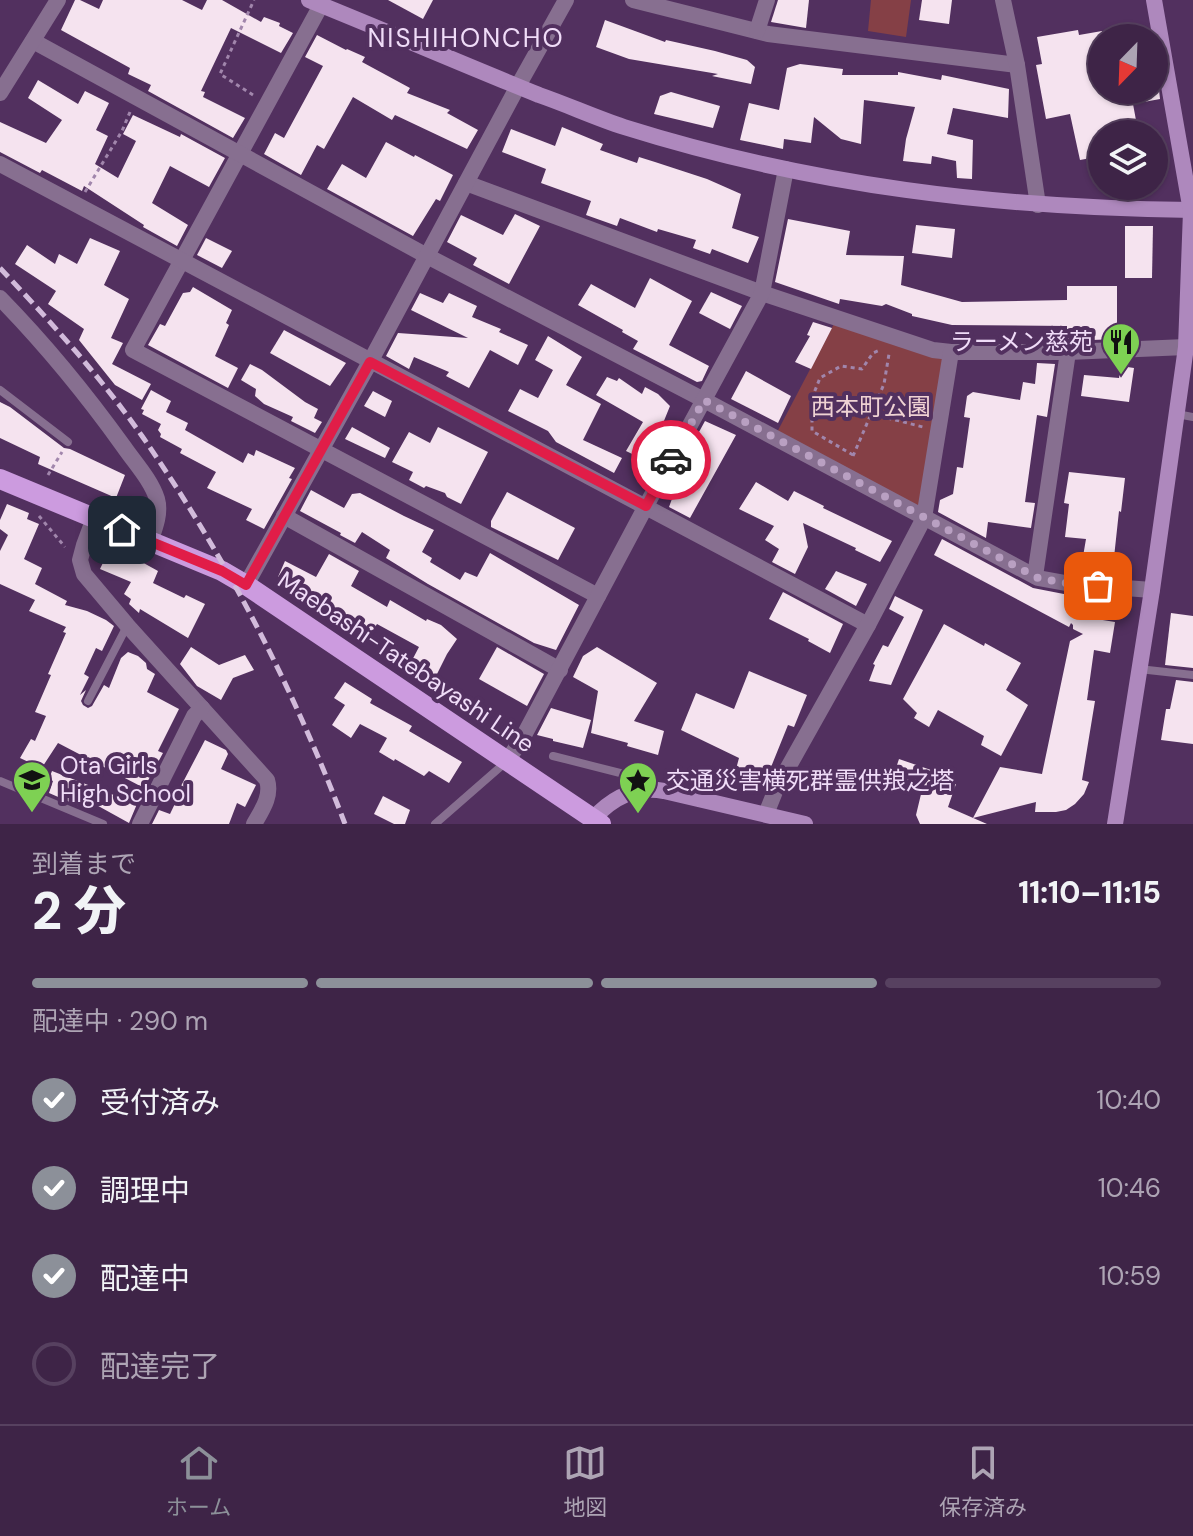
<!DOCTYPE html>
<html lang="ja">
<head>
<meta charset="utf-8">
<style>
	:root { --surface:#3e2447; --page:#493052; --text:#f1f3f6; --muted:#ada4b4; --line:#574160; --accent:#8c9099 }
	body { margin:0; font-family:"DM Sans","Noto Sans JP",sans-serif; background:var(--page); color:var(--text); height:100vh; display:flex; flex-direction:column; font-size:30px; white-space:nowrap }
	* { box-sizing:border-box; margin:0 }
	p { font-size:26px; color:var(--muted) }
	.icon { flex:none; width:44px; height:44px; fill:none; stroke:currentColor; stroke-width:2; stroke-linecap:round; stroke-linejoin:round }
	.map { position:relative; height:824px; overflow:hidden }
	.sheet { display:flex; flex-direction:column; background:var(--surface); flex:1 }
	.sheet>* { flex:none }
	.needle { width:52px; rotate:203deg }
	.tools { position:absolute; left:1088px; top:24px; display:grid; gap:16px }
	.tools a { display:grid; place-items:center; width:80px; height:80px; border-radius:50%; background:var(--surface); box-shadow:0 2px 6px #0004,0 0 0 2px var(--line); font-size:40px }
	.pin { position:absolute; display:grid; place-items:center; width:68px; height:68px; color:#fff; margin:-34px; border-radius:16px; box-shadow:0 4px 12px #0006 }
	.courier { position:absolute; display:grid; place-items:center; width:80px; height:80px; margin:-40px; border:6px solid #e11d48; border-radius:50%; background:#fff; color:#222; box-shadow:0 2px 10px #0007 }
	.summary em { font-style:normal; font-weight:800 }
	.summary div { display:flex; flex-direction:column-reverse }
	.summary { display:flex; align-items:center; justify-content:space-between; height:136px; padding:0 32px }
	h1 { font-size:52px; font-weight:800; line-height:60px }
	.bar { display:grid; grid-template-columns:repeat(4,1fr); gap:12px 8px; align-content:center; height:96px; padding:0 32px }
	.bar i { height:10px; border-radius:6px; background:var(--line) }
	.bar .on { background:var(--accent) }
	.bar p { grid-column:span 4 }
	ol { padding:0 32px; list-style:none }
	li { display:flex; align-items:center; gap:24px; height:88px }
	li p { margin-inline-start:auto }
	li .icon { padding:8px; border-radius:50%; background:var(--accent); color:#fff; stroke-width:4 }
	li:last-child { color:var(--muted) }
	li i { width:44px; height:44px; border:4px solid var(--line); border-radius:50% }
	.dock { display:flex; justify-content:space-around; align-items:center; height:112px; border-top:2px solid var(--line); background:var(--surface); font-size:22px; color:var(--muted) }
	.dock a { display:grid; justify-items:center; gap:4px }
	.dock .on { color:var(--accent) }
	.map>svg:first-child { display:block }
</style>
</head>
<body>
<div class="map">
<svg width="1193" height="824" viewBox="0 0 1193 824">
	<rect width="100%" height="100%" fill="#52305f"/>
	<!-- green -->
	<g fill="#854046">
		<path d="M871 0H911L906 37 868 31Z"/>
		<path d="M837 318 951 352 924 518 774 438Z"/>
	</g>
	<!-- building -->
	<g fill="#f5e3ef">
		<path d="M75 0H80L99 9 103 0H182L202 10 207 0H222L261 22 264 17 280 23 279 26 293 33 281 53 231 28 201 91 205 92 203 97 245 118 233 138 148 91 151 85 128 74 130 68 61 30Z"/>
		<path d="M388 0H433L423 19Z"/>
		<path d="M778 0H809L806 28 771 22Z"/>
		<path d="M922 0H952L949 24 919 20Z"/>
		<path d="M605 20 665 42 666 40 715 51 747 60 755 67 751 84 712 76 718 74 629 59 596 47Z"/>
		<path d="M1078 30 1079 35 1102 31V90H1159L1160 99 1133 104 1138 131 1102 134V156L1080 160 1070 114 1046 119 1036 65 1042 64 1037 37Z"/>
		<path d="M317 35 346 50 347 49 365 57 362 62 410 88 407 93 450 110 447 113 478 130 467 149 395 115 392 120 353 97 324 149 317 145 301 175 264 154 275 133 284 138 323 66 305 57Z"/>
		<path d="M800 64 843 69 842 75H898V72L941 80 942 75 1009 89 1008 118 953 108 947 134 973 140 972 179 957 178 956 161 932 156 931 164 903 161 906 139 915 107 864 100 861 144 841 139 814 117 811 143 784 139 783 149 740 140 749 103 779 110 787 68Z"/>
		<path d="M38 80 78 104 85 91 109 103 96 130 108 136 95 164 118 178 136 141 123 134 133 115 180 137 181 134 225 158 209 187 170 166 152 203 188 225 177 246 143 227 144 225 84 186 82 191 42 170 40 173 0 152V122L46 143 62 120 28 98Z"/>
		<path d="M671 92 720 106 713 128 654 114 660 96Z"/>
		<path d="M562 127 603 144 600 150 637 163 639 157 655 162 707 179 741 194 732 228 759 237 748 263 712 249 710 254 693 248 696 240 658 229 657 232 620 218 617 226 586 215 591 201 541 183 546 169 502 152 511 129 555 146Z"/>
		<path d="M386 142 414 157 415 155 453 175 440 201 436 199 413 236 327 189 342 164 366 178Z"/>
		<path d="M515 214 540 226 509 284 473 265 477 258 447 242 461 215 503 235Z"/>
		<path d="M788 219 850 231 846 255 904 256 901 285 962 302 1067 300V286H1117V339L1067 341V326L952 325 912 316V314L886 304 882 306 840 299 839 304 775 282Z"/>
		<path d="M916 225 955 229 952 258 912 253Z"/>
		<path d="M1125 226H1153L1152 278H1125Z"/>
		<path d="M90 238 120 251 104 285 129 299 111 338 123 343 112 364 151 384 142 400 115 385 79 340 84 329 48 304 56 291 15 264 27 245 55 264 59 254 77 264Z"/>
		<path d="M206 238 232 251 222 268 197 255Z"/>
		<path d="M650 278 692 301 669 345 709 366 702 381 697 382 633 349 638 341 622 332 623 330 578 305 591 284 635 308Z"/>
		<path d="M193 287 232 310 226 323 229 325 215 356 238 368 228 388 148 345 160 324 165 326 183 293 190 292Z"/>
		<path d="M711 292 742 306 730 329 699 313Z"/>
		<path d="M420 293 443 303 449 293 477 306 472 317 501 329 499 332 528 345 518 365 490 350 469 388 446 376 449 372 414 357 409 369 386 356 398 333 468 338 411 310Z"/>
		<path d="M813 322 832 328 811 369 795 362 810 336 807 335Z"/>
		<path d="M284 330 346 363 330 386 270 353Z"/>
		<path d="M548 336 582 357 566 385 601 404 583 440 622 458 614 473 556 442 548 431 508 411 520 389 538 398 553 370 535 360Z"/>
		<path d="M1037 363 1055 364 1047 417 1037 415 1025 502 1035 503 1031 528 988 522 986 538 938 512 940 500 953 494 957 467 963 468 970 418 964 417 967 396 973 392 1020 400 1023 382 1035 384Z"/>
		<path d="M250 364 262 370 305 402 318 409 314 418 322 422 315 433 291 421 293 417 264 404 255 396 256 389 241 380Z"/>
		<path d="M1121 366 1134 368 1129 402 1081 396 1084 375 1119 378Z"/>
		<path d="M746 371 791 396 778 423 731 399Z"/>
		<path d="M607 377 617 381 619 378 642 394 645 387 658 394 670 406 655 443 665 449 657 462 656 461 653 464 626 451 643 422 596 395Z"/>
		<path d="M151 390 171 401 166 412 188 423 185 430 243 463 248 453 254 456 256 450 295 468 289 478 292 479 264 529 246 520 252 509 207 488 216 472 180 453 182 449 160 437 161 434 158 430 161 424 142 414 144 410 141 409Z"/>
		<path d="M373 391 392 401 385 417 364 406Z"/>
		<path d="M0 402 10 407 64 448 70 449 125 475 116 498 38 464 40 457 0 438Z"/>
		<path d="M705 421 736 435 690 518 669 507 680 477 676 474Z"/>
		<path d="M352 427 390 448 385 458 345 439Z"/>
		<path d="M438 427 488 452 461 504 447 497 445 493 426 486 424 488 409 480 413 472 392 462 409 432 430 443Z"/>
		<path d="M1069 472 1125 478 1121 512 1119 511 1112 576 1080 574 1086 539 1065 537 1069 504 1064 503Z"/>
		<path d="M756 482 788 501 794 491 824 506 823 508 892 541 880 562 855 550 856 548 803 523 808 547 795 574 772 562 779 549 765 540 774 526 739 509Z"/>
		<path d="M311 490 344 508 352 494 360 493 404 516 434 530 422 552 432 558 430 562 460 580 465 572 477 577 490 553 579 605 556 650 534 643 428 584 386 558 390 550 362 532 355 543 340 535 341 533 300 511Z"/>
		<path d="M507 492 575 528 558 560 491 527V521Z"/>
		<path d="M7 504 29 513 27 519 39 524 24 559 42 568 35 584 67 601 65 605 87 611 106 620 114 626 102 651 96 648 84 674 89 677 80 695 86 690 81 701 83 705 88 708 92 706 104 685 109 688 121 658 128 652 138 656 146 663 147 669 155 674 147 692 179 709 158 751 163 753 144 788 58 743 43 766H37L20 758 31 739 35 741 46 716 35 712 51 675 48 674 66 633 63 632 66 627 29 611 35 600 0 584V551L8 535 0 529V520Z"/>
		<path d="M942 539 1033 588 1069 595 1089 596 1078 616 1115 622 1110 653 1094 650 1087 700 1095 701 1082 780 1089 782 1084 794 1075 804 1066 810 1056 812H1035L1036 802 973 818 1000 767 1042 774 1070 641 1083 634 1073 629V625L1071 623 1069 627 934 555Z"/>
		<path d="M110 548 140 561 158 571 153 583 184 598 186 595 205 604 188 638 140 609 139 613 129 604 131 599 124 594 131 582 100 569Z"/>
		<path d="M329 554 359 571 351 586 387 607 390 600 426 621 427 619 441 625 457 639 447 654 436 676 427 673 426 677 408 668 419 647 377 624 366 641 336 621 341 614 304 596 306 593 278 577 285 561 316 577Z"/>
		<path d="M836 571 867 584 856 606 825 589Z"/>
		<path d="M783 592 843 624 830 653 808 641 809 639 769 619Z"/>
		<path d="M895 596 923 610 891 685 869 681 875 665 873 664 883 645 888 647 904 617 889 609Z"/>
		<path d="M1171 613 1193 616V668L1165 665Z"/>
		<path d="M944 624 984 646 985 643 1021 663 1006 690 1028 705 1001 756 981 745 984 736 938 710 929 727 914 718 917 713 903 699Z"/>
		<path d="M191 647 219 665 245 655 254 670 233 678 221 700 197 686 180 664Z"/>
		<path d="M497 647 544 674 527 706 479 679Z"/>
		<path d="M597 647 657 683 634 721 664 731 658 755 627 746 628 743 591 733 598 691 573 677 583 656Z"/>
		<path d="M749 671 807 695 794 727 788 725 765 782 751 791 732 784 739 758 681 730 696 693 734 709Z"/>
		<path d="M1176 680 1193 682V744L1161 740 1166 709H1170Z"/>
		<path d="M345 682 372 699 370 703 412 726 409 731 462 762 449 783 429 771 424 776 395 759 394 761 379 752 387 738 360 724 351 738 332 725 345 705 334 698Z"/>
		<path d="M551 708 591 720 583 748 553 741V739L537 735Z"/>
		<path d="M205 740 226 750 228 754 221 769 256 785 245 807 237 803 229 824H152L159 810 170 814 183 787 181 786Z"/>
		<path d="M899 759 931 770 929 779 956 784 948 807 987 824H920L916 815 922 790 892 780Z"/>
		<path d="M52 771 137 804 129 823 82 797 79 806 49 793 53 781 49 779Z"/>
		<path d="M383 796 410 810 405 824H394L374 814Z"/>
	</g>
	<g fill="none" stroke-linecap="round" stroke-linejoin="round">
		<!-- path -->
		<g stroke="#a186ac" stroke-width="3" stroke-dasharray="4 4" stroke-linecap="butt">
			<path d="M253 95 220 74 254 0"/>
			<path d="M85 192 122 131 130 112"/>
			<path d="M872 414 923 427"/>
			<path d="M853 455 812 431V398L820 378 841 366 862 369 873 353 880 350"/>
			<path d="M853 456 884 384 889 354"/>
			<path d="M48 475 62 452"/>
			<path d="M39 516 65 547"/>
		</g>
		<!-- lane -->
		<g stroke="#876f90" stroke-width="8">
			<path d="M0 390 68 442"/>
			<path d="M1177 414 1193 417"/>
			<path d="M1139 669 1193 675"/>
			<path d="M88 701 127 626"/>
			<path d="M553 756 636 777 649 789"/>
			<path d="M0 781 103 824"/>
			<path d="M435 824 506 762"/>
		</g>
		<!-- street -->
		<g stroke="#876f90" stroke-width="16">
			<path d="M633 0 768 34 1017 65"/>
			<path d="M1003 0 1017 65 1038 205"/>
			<path d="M321 5 133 350 598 596"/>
			<path d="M757 31 767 0"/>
			<path d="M33 41 427 256 704 400 1038 578 1071 584 1152 590"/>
			<path d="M0 93 58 0"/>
			<path d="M0 164 868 625"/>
			<path d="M466 183 762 293 933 350 951 352H1068L1186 347"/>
			<path d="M0 298C45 344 86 394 124 447 135 463 151 480 157 499 161 513 155 528 150 542"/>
			<path d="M284 516 560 670"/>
			<path d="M94 518 84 545 80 560 84 574 127 625 267 780C272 796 262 810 254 824"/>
			<path d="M1035 576 1068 352"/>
			<path d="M246 585 370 362 518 86 566 0"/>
			<path d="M507 761 522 739 646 506 762 293 786 169"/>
			<path d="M766 814 776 789 868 625 924 518 951 352"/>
			<path d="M140 824 194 716 202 708"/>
		</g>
		<!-- secondary -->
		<g stroke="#ae88bd" stroke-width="16">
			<path d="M309 0C386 31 462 64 539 95 568 105 596 118 624 127 812 186 997 208 1193 210"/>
			<path d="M593 819C613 797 635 786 664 791L805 824"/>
			<path d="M1115 824 1152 590 1186 347 1191 211 1154 0"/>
		</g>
		<!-- primary -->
		<path stroke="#cc9bdf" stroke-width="20" d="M0 479 222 571 246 585 601 824"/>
		<!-- rail -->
		<path stroke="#d2bbdb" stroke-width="5" stroke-dasharray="12 6" stroke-linecap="butt" d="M0 268C50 321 100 376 142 436 225 555 293 687 345 824"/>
	</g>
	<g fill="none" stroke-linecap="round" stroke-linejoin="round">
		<!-- done -->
		<path stroke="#b9a0c2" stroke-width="8" stroke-dasharray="0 14.4" d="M671 460 704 400 1038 578 1071 584 1098 586"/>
		<!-- route -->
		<path stroke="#e11d48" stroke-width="10" d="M122 530 222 571 246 585 370 362 646 506 671 460"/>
	</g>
	<!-- icons -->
	<defs>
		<g id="restaurant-pin" transform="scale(2)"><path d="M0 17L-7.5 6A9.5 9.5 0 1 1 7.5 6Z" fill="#7ed153" stroke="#52305f"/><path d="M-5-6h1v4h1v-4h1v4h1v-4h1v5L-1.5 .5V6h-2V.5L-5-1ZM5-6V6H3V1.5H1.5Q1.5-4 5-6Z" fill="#111"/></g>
		<g id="school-pin" transform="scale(2)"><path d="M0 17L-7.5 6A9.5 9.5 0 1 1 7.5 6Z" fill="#7ed153" stroke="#52305f"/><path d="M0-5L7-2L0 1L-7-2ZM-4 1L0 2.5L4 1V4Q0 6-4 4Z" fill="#111"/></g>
		<g id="sight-pin" transform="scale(2)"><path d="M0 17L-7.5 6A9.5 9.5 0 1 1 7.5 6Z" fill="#7ed153" stroke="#52305f"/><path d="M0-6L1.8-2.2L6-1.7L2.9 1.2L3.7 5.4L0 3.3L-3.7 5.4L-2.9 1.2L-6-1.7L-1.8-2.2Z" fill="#111"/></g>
	</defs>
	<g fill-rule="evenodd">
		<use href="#restaurant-pin" x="1121" y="342"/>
		<use href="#school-pin" x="32" y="780"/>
		<use href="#sight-pin" x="638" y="781"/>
	</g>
	<g text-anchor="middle" stroke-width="8" stroke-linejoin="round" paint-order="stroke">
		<!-- poi labels -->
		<g font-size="24" fill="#f0dcf8" stroke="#52305f" text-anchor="start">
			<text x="1093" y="350" text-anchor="end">ラーメン慈苑</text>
			<text x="60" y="774">Ota Girls<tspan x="60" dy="28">High School</tspan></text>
			<text x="666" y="789">交通災害横死群霊供羪之塔</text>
		</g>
		<!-- park labels -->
		<g font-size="24" fill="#efd2d3" stroke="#52305f">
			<text x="871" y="415">西本町公園</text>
		</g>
		<!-- street labels -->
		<g font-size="24" fill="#f0dcf8" stroke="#52305f">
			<text transform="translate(406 662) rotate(34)" y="8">Maebashi-Tatebayashi Line</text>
		</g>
		<!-- neighbourhood labels -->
		<g font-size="26" letter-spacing="2" fill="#f0dcf8" stroke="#52305f">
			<text x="466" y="47">NISHIHONCHO</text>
		</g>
	</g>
</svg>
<div class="tools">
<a><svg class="needle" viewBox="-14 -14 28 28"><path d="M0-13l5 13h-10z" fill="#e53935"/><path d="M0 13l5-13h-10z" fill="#ada4b4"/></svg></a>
<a><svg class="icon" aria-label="layers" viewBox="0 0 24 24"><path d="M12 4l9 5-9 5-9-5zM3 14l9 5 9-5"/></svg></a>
</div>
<div class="pin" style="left:1098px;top:586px;background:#ea580c"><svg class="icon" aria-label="bag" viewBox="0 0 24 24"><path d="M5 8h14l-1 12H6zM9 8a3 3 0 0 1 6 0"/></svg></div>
<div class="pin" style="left:122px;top:530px;background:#1f2937"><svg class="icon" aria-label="home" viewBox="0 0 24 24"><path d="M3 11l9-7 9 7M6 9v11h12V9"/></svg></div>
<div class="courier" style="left:671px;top:460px"><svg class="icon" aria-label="car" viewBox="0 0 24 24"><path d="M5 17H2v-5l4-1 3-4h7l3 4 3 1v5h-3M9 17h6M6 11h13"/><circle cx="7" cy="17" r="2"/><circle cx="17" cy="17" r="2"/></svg></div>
</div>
<section class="sheet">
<div class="summary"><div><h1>2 分</h1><p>到着まで</p></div><em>11:10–11:15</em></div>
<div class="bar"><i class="on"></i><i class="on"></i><i class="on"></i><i></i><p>配達中 · 290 m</p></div>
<ol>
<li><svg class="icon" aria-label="check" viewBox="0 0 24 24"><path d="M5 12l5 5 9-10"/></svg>受付済み<p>10:40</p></li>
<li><svg class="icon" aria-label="check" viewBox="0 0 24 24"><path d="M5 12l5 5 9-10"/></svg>調理中<p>10:46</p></li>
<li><svg class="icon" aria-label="check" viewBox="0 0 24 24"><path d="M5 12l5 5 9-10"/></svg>配達中<p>10:59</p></li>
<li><i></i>配達完了</li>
</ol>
</section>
<nav class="dock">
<a class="on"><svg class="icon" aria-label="home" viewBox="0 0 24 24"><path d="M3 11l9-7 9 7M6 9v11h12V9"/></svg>ホーム</a>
<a><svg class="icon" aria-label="map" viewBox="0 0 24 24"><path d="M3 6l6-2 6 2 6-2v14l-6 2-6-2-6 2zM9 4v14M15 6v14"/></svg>地図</a>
<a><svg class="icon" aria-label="saved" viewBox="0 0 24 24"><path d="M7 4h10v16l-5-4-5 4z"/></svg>保存済み</a>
</nav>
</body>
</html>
